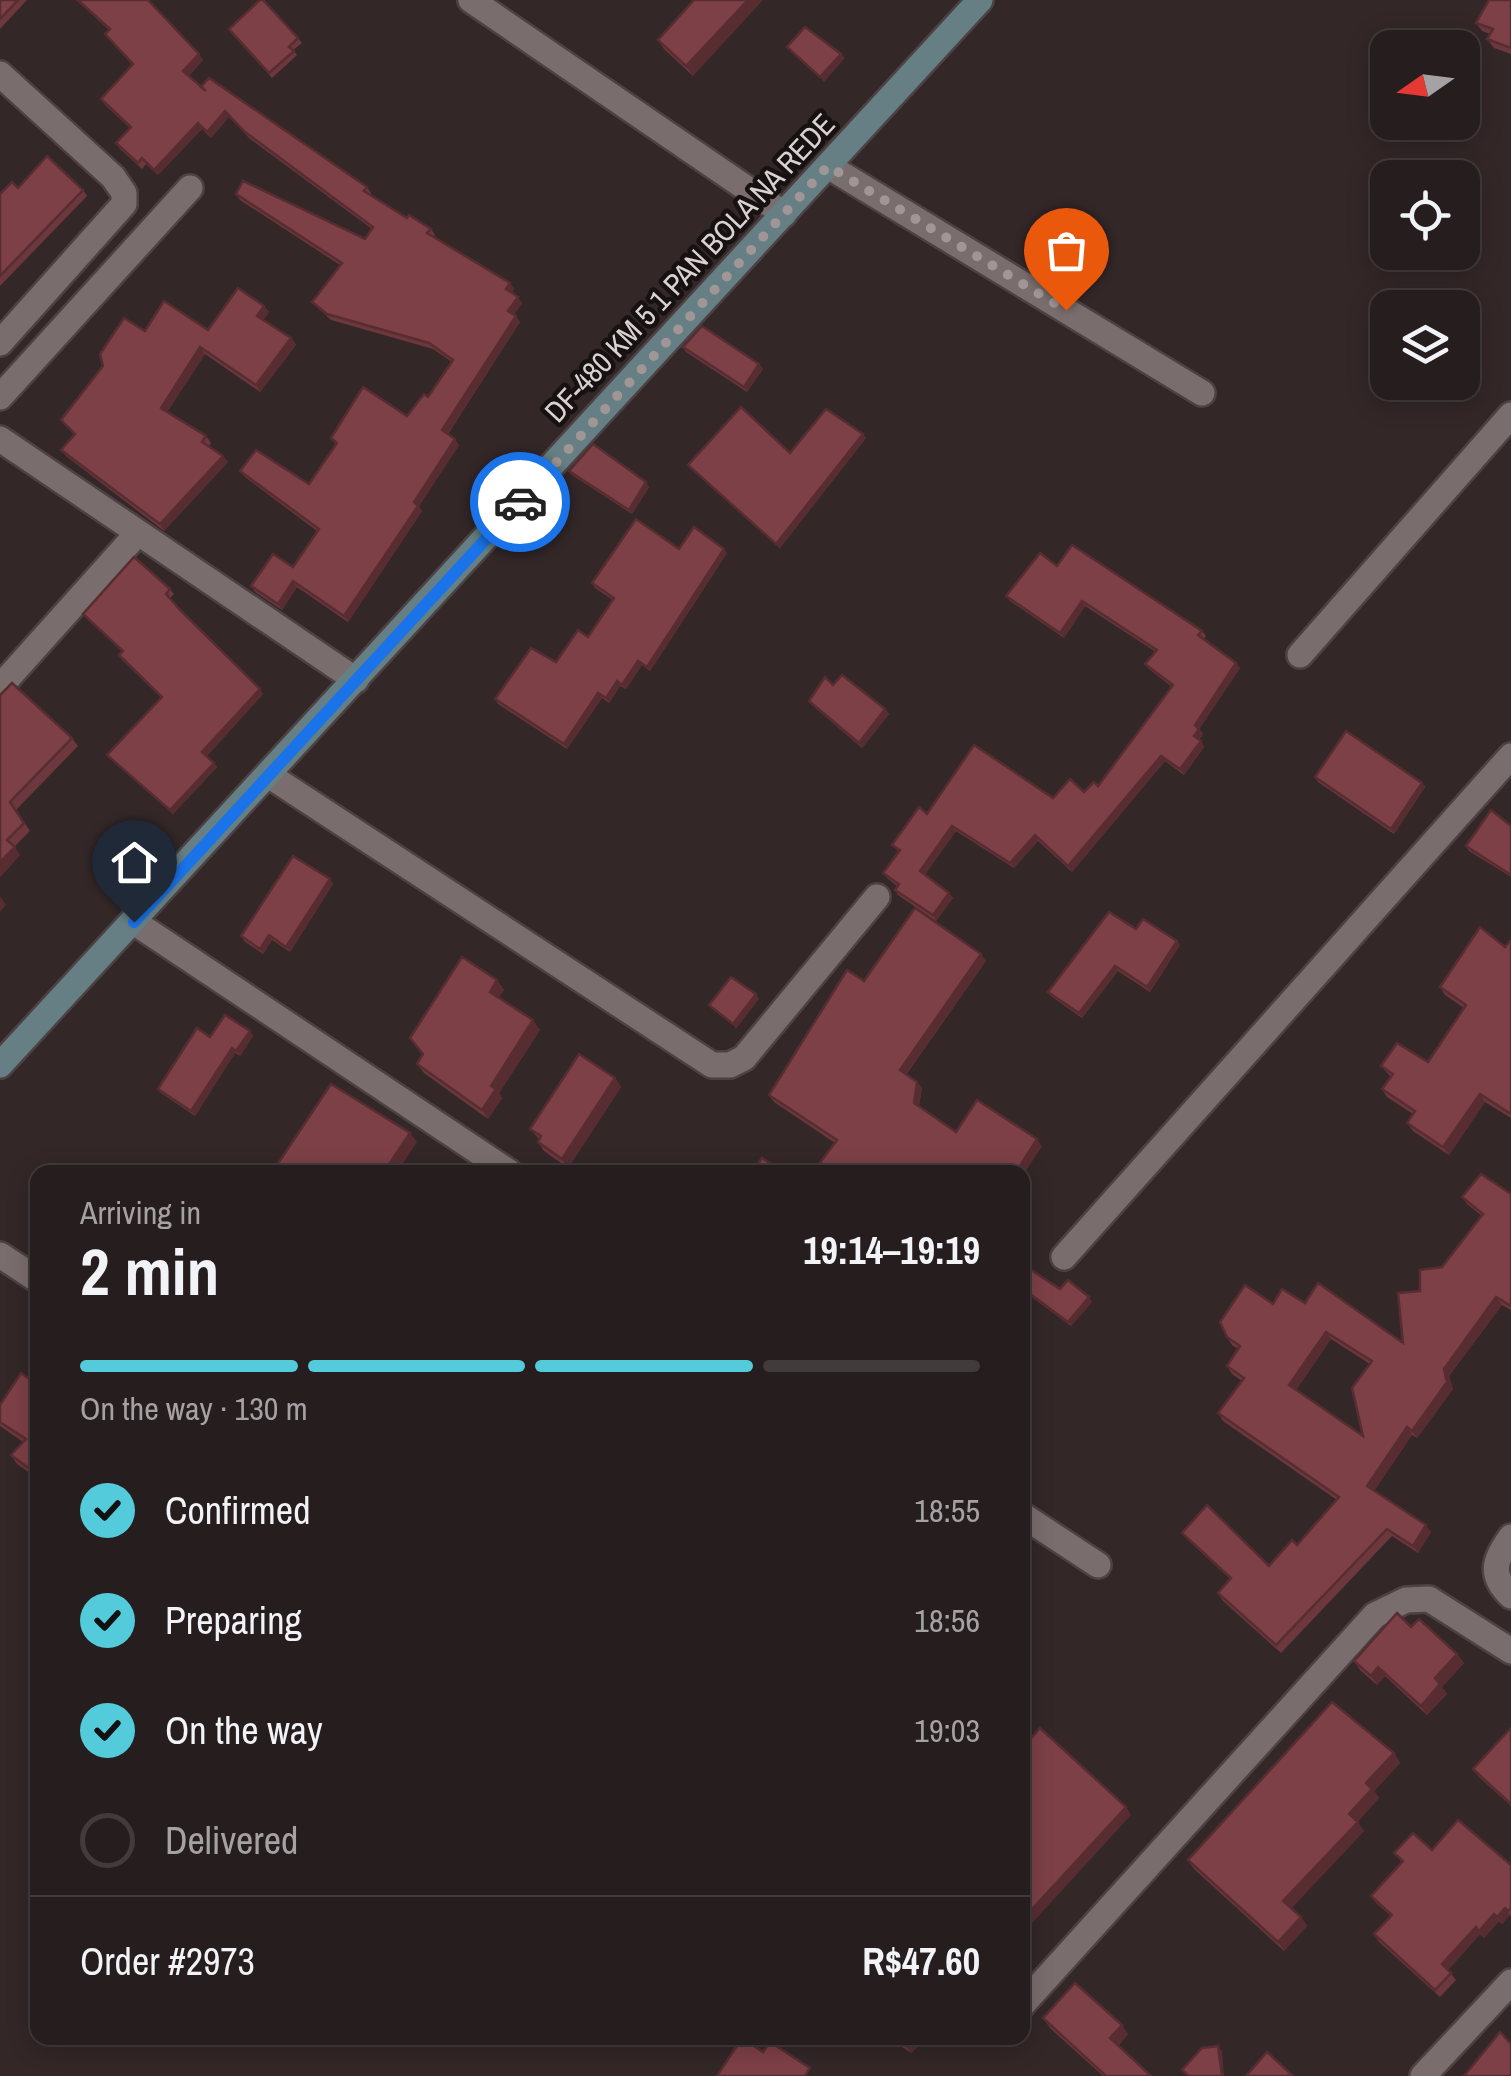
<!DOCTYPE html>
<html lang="en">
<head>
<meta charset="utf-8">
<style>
	:root { --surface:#261d1e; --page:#2e2627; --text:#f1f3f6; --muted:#a4a2a4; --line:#423b3c; --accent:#53cbdb }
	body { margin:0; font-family:"Archivo Narrow",sans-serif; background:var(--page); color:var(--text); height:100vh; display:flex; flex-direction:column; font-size:38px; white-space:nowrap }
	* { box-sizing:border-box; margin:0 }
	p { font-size:32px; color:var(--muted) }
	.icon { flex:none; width:55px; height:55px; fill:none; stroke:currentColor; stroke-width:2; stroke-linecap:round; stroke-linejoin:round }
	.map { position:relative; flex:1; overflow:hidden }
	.drawer { position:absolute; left:30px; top:1165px; width:1000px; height:880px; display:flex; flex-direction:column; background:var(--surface); border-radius:20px; box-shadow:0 5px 25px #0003,0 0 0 2px var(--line) }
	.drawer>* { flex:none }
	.needle { width:65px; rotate:256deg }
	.buttons { position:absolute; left:1370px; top:30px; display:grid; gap:20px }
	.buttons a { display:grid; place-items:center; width:110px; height:110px; border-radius:20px; background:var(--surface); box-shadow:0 5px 25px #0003,0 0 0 2px var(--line); font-size:50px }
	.pin { position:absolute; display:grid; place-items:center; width:85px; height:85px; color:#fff; margin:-102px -42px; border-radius:50% 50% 50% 0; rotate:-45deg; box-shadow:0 0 10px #0007 }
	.pin .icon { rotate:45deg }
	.courier { position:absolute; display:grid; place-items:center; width:100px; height:100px; margin:-50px; border:8px solid #1a73e8; border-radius:50%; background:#fff; color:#222; box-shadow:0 2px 12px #0007 }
	.overview em { font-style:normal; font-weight:800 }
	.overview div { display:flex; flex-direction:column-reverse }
	.overview { display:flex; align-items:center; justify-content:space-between; height:170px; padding:0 50px }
	h1 { font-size:65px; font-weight:800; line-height:75px }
	.bar { display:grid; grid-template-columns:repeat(4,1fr); gap:15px 10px; align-content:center; height:120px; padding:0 50px }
	.bar i { height:12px; border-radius:8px; background:var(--line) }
	.bar .active { background:var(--accent) }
	.bar p { grid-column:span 4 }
	.line { display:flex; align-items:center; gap:25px; padding:0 50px; border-top:2px solid var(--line) }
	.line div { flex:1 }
	ol { padding:0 50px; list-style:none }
	li { display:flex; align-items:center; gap:30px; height:110px }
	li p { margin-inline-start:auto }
	li .icon { padding:10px; border-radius:50%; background:var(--accent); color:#111; stroke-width:4 }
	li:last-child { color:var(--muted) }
	li i { width:55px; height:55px; border:5px solid var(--line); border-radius:50% }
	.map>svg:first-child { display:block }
</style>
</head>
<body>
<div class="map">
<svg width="1511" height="2076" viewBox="0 0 1511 2076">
	<rect width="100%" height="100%" fill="#332728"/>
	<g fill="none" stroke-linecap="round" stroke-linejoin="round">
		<!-- street casing -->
		<g stroke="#4c4243" stroke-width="30">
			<g id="street">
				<path d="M471 0 784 214"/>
				<path d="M0 74 113 177 124 193V204L0 343"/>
				<path d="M828 166 1202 393"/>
				<path d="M0 397 190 188"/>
				<path d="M0 439 356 680"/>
				<path d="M1300 655 1511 415"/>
				<path d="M0 687 136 535"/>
				<path d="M270 776 712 1065H730L744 1058 877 897"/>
				<path d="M134 922 509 1172"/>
				<path d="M0 1255 38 1280"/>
				<path d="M1064 1257 1511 756"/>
				<path d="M1022 1515 1098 1565"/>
				<path d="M1511 1537C1494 1560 1489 1575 1511 1596"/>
				<path d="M1022 2005 1375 1615 1406 1600 1429 1599 1511 1651"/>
				<path d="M1423 2076 1511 1982"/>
			</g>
		</g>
		<!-- secondary casing -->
		<g stroke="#4c4243" stroke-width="30">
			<path id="secondary" d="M0 1065 980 0"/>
		</g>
		<!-- street -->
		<use href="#street" stroke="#7a6d6d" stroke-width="25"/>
		<!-- secondary -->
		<use href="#secondary" stroke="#657f84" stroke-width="25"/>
	</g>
	<!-- wall -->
	<g fill="#6c373d" fill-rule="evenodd">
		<path d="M0 0H27L0 29Z"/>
		<path d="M76 0H148L203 60 189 76 202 88 367 187 371 193 370 195 407 218 431 229 435 235 433 237 510 283 514 289 511 293 522 303 514 314 520 322 448 434 459 445 419 506 422 511 348 622 297 587 282 610 255 592 251 586 293 567 317 531 245 477 240 471 309 484 336 445 331 438 407 416 428 397 452 362 433 349 331 320 317 307 312 302 340 265 240 200 236 194 365 239 372 229 249 138 229 117 211 138 202 129 158 175 146 164 142 169 120 149 116 143 130 128 105 105 101 99 132 65 105 34 109 30Z"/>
		<path d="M694 0 693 76 664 49 658 40Z"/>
		<path d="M1511 0V54L1494 48 1487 39 1490 34 1482 31 1476 23Z"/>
		<path d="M232 34 298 38 302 43 293 50 297 55 272 78Z"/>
		<path d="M18 188 83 190 87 196 0 286V194Z"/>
		<path d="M264 306 269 312 263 320 291 338 296 345 260 392 205 354 167 412 206 436 211 443 209 446 223 456 228 462 164 531 66 456 61 450 74 435 61 420 145 331 208 330Z"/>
		<path d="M683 347 759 364 763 369 747 392 686 352Z"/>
		<path d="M863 434 866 438 780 548 688 465 790 453Z"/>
		<path d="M569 471 649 487 632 514 572 475Z"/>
		<path d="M679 549 727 553 650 671 642 665 626 689 620 686 609 703 602 698 567 749 498 704 495 699 556 662 588 637 613 600 595 588 592 583Z"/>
		<path d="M1057 566 1202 631 1206 636 1203 639 1236 663 1240 668 1199 729 1203 734 1199 740 1204 747 1184 775 1165 761 1072 872 1038 841 1014 868 956 831 925 874 953 898 936 921 898 895 895 890 897 886 887 878 883 873 899 852 892 845 927 814 1053 798 1084 792 1098 786 1172 687 1149 669 1145 664 1156 652 1085 606 1064 638 1010 601 1006 596Z"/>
		<path d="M170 589 174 594 170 598 181 611 263 694 207 756 217 767 173 814 111 759 107 755 161 697 122 660 119 655 123 652 83 614Z"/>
		<path d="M833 685 885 709 889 714 862 748 812 705 809 701Z"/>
		<path d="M0 695 72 738 78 746 16 810 30 831 14 847 20 855 0 877Z"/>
		<path d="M1315 777 1422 783 1425 787 1394 834 1318 782Z"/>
		<path d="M1511 826V877L1469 851 1466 846Z"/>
		<path d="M330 879 333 884 290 952 272 940 263 954 244 941 241 936Z"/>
		<path d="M1136 929 1180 945 1150 992 1118 971 1082 1018 1051 996 1048 992Z"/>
		<path d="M1511 942V1118L1485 1102 1449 1155 1413 1131 1407 1123 1413 1114 1387 1097 1382 1089 1391 1077 1381 1066 1428 1062 1464 1008 1445 995 1440 987Z"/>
		<path d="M986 961 906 1075 917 1082 922 1088 919 1106 956 1132 1042 1146 1022 1176V1172H813L835 1143 774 1102 769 1095 864 981Z"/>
		<path d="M497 980 504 990 498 998 540 1030 499 1093 502 1098 488 1119 424 1073 417 1064 423 1055 410 1038Z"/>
		<path d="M253 1036 240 1056 235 1053 195 1116 161 1093 158 1089 210 1037Z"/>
		<path d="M615 1078 621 1087 568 1168 544 1151 538 1142 539 1139 530 1129Z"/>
		<path d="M1511 1194V1310L1502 1305 1449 1376 1453 1389 1417 1438 1412 1435 1374 1491 1431 1532 1418 1553 1392 1536 1281 1653 1223 1601 1218 1593 1230 1579 1188 1540 1182 1533 1269 1566 1297 1545 1337 1500 1223 1421 1218 1413 1242 1381 1232 1374 1227 1366 1238 1349 1232 1345 1227 1337 1273 1304 1305 1303 1403 1343 1420 1291 1442 1267 1482 1216 1467 1204 1462 1197ZM1331 1339 1370 1364 1363 1436 1296 1390Z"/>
		<path d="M1022 1264 1060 1289 1092 1302 1071 1326 1022 1290Z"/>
		<path d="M38 1385V1479L17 1464 11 1455 23 1442 0 1426V1405Z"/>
		<path d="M1411 1627 1457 1654 1464 1663 1442 1687 1447 1694 1427 1715 1385 1676 1377 1685 1360 1670 1354 1661Z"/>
		<path d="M1511 1728V1806L1479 1777 1473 1769Z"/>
		<path d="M1394 1753 1400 1763 1374 1791 1379 1798 1357 1822 1364 1831 1291 1908 1301 1917 1307 1926 1284 1951 1194 1869 1188 1860Z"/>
		<path d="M1432 1850 1511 1865V1916L1510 1915 1502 1924 1499 1921 1484 1938 1480 1934 1448 1970 1456 1980 1440 1997 1379 1942 1374 1934 1391 1916 1376 1903 1371 1896 1402 1862 1394 1853Z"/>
		<path d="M1043 2018 1128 2034 1118 2046 1151 2076H1103L1050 2028Z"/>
		<path d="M889 2038H926L911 2053Z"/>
	</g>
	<!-- shaded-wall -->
	<g fill="#582d32">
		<path d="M748 0H763L693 76 686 66Z"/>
		<path d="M199 54 203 60 188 77 183 71Z"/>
		<path d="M841 54 845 58 824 82 820 77Z"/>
		<path d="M225 111 229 117 211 138 207 132Z"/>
		<path d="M198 123 202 129 158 175 154 170Z"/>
		<path d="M510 283 514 289 510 295 506 289Z"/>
		<path d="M518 297 522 303 513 317 508 311Z"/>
		<path d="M264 306 269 312 262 322 257 316Z"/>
		<path d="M516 316 520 322 446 436 442 430Z"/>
		<path d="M291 338 296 345 260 392 256 385Z"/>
		<path d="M200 347 205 354 166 414 161 408Z"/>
		<path d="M759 364 763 369 747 392 744 387Z"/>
		<path d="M863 434 866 438 780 548 776 544Z"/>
		<path d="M455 439 459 445 419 506 422 511 348 622 344 616 414 502Z"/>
		<path d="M223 456 228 462 164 531 160 524Z"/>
		<path d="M646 482 649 487 632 514 629 510Z"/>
		<path d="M724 549 727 553 650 671 647 667Z"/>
		<path d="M293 581 297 587 282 610 278 604Z"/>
		<path d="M1082 601 1085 606 1064 638 1060 633Z"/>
		<path d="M638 661 642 665 626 689 622 685Z"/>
		<path d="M1236 663 1240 668 1199 729 1203 734 1198 742 1194 736 1195 725Z"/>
		<path d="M617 681 620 686 609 703 606 698Z"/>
		<path d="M260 689 263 694 206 757 202 752Z"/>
		<path d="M598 693 602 698 567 749 564 744Z"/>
		<path d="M885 709 889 714 862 748 859 743Z"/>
		<path d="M1201 741 1204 747 1184 775 1180 769Z"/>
		<path d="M1161 756 1165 761 1072 872 1068 866Z"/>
		<path d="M214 763 217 767 173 814 170 810Z"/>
		<path d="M1422 783 1425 787 1394 834 1391 829Z"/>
		<path d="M952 826 956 831 924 876 920 871Z"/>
		<path d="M1035 835 1038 841 1014 868 1010 863Z"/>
		<path d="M15 847 20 855 0 877V862Z"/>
		<path d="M330 879 333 884 290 952 286 947Z"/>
		<path d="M949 893 953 898 936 921 933 915Z"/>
		<path d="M0 896 6 905 0 912Z"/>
		<path d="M269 935 272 940 263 954 260 949Z"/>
		<path d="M1177 941 1180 945 1150 992 1147 987Z"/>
		<path d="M981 954 986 961 904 1077 900 1070Z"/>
		<path d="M1115 966 1118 971 1082 1018 1079 1013Z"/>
		<path d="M497 980 504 990 496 1001 490 992Z"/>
		<path d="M756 994 759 999 736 1029 733 1024Z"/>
		<path d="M533 1020 540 1030 499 1093 502 1098 488 1119 482 1110 491 1086Z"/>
		<path d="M250 1031 253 1036 240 1056 236 1051Z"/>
		<path d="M232 1048 235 1053 195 1116 191 1111Z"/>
		<path d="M615 1078 621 1087 568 1168 562 1159Z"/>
		<path d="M917 1082 922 1088 918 1110 914 1103Z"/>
		<path d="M1480 1094 1485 1102 1449 1155 1443 1147Z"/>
		<path d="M410 1133 417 1142 397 1172H384Z"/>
		<path d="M1037 1139 1042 1146 1022 1176V1172H1016Z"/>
		<path d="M1089 1297 1092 1302 1071 1326 1068 1322Z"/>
		<path d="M1496 1297 1502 1305 1449 1376 1453 1389 1417 1438 1412 1431 1444 1369Z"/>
		<path d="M1326 1332 1331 1339 1294 1393 1289 1385Z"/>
		<path d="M1407 1427 1412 1435 1372 1494 1367 1486Z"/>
		<path d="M1426 1525 1431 1532 1418 1553 1413 1546Z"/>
		<path d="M1457 1654 1464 1663 1442 1687 1447 1694 1427 1715 1421 1706 1435 1678Z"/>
		<path d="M1378 1667 1385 1676 1377 1685 1371 1676Z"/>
		<path d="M1394 1753 1400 1763 1374 1791 1379 1798 1356 1824 1349 1814 1366 1783Z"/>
		<path d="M1126 1807 1131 1815 1022 1934V1920Z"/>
		<path d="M1358 1822 1364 1831 1290 1910 1283 1901Z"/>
		<path d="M1505 1908 1510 1915 1502 1924 1497 1917Z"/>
		<path d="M1494 1914 1499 1921 1484 1938 1479 1931Z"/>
		<path d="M1301 1917 1307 1926 1284 1951 1278 1942Z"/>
		<path d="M1476 1927 1480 1934 1447 1971 1442 1964Z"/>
		<path d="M1122 2025 1128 2034 1116 2047 1110 2038Z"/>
		<path d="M912 2038H926L911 2053 905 2045Z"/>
		<path d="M1218 2046 1222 2051 1224 2076H1222Z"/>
	</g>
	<!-- building -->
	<g fill="#7d4047" stroke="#582d32" stroke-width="2.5" fill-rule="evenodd">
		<path d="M0 0H18L0 19Z"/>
		<path d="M78 0H148L199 54 183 71 206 91 201 87 209 78 367 187 364 191 407 218 409 215 431 229 427 233 510 283 506 289 518 297 508 311 516 316 442 430 455 439 414 502 418 506 344 616 293 581 278 604 251 586 273 554 293 567 319 529 240 471 256 450 309 484 337 443 331 438 363 387 407 416 424 394 428 397 453 360 429 343 327 314 312 302 342 263 236 194 243 181 365 239 373 227 245 132 225 111 207 132 198 123 154 170 142 158 138 163 116 143 131 127 101 99 133 64 105 34 110 29Z"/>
		<path d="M260 0H263L298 38 289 47 294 51 269 73 229 29Z"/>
		<path d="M694 0H748L686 66 658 40Z"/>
		<path d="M1489 0H1511V48L1487 39 1493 29 1476 23Z"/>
		<path d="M805 27 841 54 820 77 787 47Z"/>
		<path d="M47 156 83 190 0 276V194L12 182 18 188Z"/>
		<path d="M238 288 264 306 257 316 291 338 256 385 200 347 161 408 206 436 202 442 223 456 160 524 61 450 75 434 61 420 103 366 100 354 124 318 145 331 164 301 208 330Z"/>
		<path d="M702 326 759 364 744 387 683 347Z"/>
		<path d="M741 407 790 453 826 409 863 434 776 544 688 465Z"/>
		<path d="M593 444 646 482 629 510 569 471Z"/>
		<path d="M636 519 679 549 694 527 724 549 647 667 638 661 622 685 617 681 606 698 598 693 564 744 495 699 531 648 556 662 578 630 588 637 614 598 592 583Z"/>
		<path d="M1072 545 1202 631 1198 635 1236 663 1195 725 1199 729 1194 736 1201 741 1180 769 1161 756 1068 866 1035 835 1010 863 952 826 920 871 949 893 933 915 895 890 899 884 883 873 900 850 892 845 919 807 927 814 974 745 1053 798 1070 779 1084 792 1094 782 1098 786 1173 685 1145 664 1157 650 1082 601 1060 633 1006 596 1040 553 1057 566Z"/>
		<path d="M134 557 170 589 166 594 181 611 260 689 202 752 214 763 170 810 107 755 162 697 119 655 123 651 83 614Z"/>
		<path d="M842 675 885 709 859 743 809 701 825 677 833 685Z"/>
		<path d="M12 683 72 738 10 802 24 823 7 840 15 847 0 862V695Z"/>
		<path d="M1346 731 1422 783 1391 829 1315 777Z"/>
		<path d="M1491 810 1511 826V875L1466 846Z"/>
		<path d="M293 856 330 879 286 947 269 935 260 949 241 936Z"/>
		<path d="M915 908 981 954 900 1070 917 1082 914 1103 956 1132 977 1100 1037 1139 1016 1172 1009 1168 1006 1172H813L837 1140 769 1095 847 970 864 981Z"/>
		<path d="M1109 912 1136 929 1143 919 1177 941 1147 987 1115 966 1079 1013 1048 992Z"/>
		<path d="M1480 927 1505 947 1510 941 1511 942V1114L1480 1094 1443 1147 1407 1123 1415 1111 1382 1089 1393 1074 1381 1066 1397 1043 1428 1062 1466 1005 1440 987Z"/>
		<path d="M462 957 497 980 490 992 533 1020 491 1086 496 1089 482 1110 417 1064 423 1054 410 1038Z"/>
		<path d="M731 977 756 994 733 1024 709 1005Z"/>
		<path d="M225 1015 250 1031 236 1051 232 1048 191 1111 158 1089 197 1028 210 1037Z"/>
		<path d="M579 1054 615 1078 562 1159 538 1142 541 1136 530 1129Z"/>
		<path d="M331 1084 410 1133 384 1172H289L277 1165Z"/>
		<path d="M762 1158 784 1172H752Z"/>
		<path d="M1481 1174 1511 1194V1306L1496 1297 1444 1369 1447 1382 1412 1431 1407 1427 1367 1486 1426 1525 1413 1546 1387 1529 1276 1645 1218 1593 1231 1578 1182 1533 1207 1505 1269 1566 1292 1540 1297 1545 1339 1497 1218 1413 1244 1378 1227 1366 1240 1346 1227 1337 1220 1322 1245 1285 1273 1304 1282 1289 1305 1303 1318 1283 1403 1343 1398 1293 1420 1291V1270L1442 1267 1483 1214 1462 1197ZM1326 1332 1372 1361 1352 1388 1363 1436 1289 1385Z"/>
		<path d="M1022 1264 1060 1289 1068 1280 1089 1297 1068 1322 1022 1288Z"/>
		<path d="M21 1373 38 1385V1475L11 1455 26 1439 0 1422V1405Z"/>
		<path d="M1397 1613 1411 1627 1419 1619 1457 1654 1435 1678 1440 1684 1421 1706 1378 1667 1371 1676 1354 1661Z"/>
		<path d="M1332 1702 1394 1753 1366 1783 1372 1789 1349 1814 1358 1822 1283 1901 1301 1917 1278 1942 1188 1860Z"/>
		<path d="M1040 1728 1126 1807 1022 1920V1843L1028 1838 1022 1833V1749Z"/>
		<path d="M1511 1728V1804L1473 1769Z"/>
		<path d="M1458 1820 1511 1865V1908L1508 1911 1505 1908 1497 1917 1494 1914 1479 1931 1476 1927 1442 1964 1451 1973 1435 1990 1374 1934 1392 1915 1371 1896 1403 1861 1394 1853 1413 1833 1432 1850Z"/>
		<path d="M1075 1983 1122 2025 1110 2038 1151 2076H1106L1043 2018Z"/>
		<path d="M1500 2032 1511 2044V2076H1464Z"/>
		<path d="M742 2038 763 2052 770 2042 810 2068 805 2076H717Z"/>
		<path d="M894 2038H912L905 2045Z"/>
		<path d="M1218 2046 1222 2076H1189L1182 2070 1202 2048Z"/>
		<path d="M1267 2052 1293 2076H1246Z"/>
	</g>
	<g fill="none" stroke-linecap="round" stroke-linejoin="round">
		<!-- done -->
		<path stroke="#a09696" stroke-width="10" stroke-dasharray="0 18" d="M520 502 828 166 1066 310"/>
		<!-- route -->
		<path stroke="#1a73e8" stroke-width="12" d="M134 922 520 502"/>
	</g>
	<g text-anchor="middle" stroke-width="9" stroke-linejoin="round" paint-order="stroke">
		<!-- street labels -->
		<g font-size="30" fill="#dad2d2" stroke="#171112">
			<text transform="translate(690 268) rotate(-47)" y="10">DF-480 KM 5 1 PAN BOLA NA REDE</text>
		</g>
	</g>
</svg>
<div class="buttons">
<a><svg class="needle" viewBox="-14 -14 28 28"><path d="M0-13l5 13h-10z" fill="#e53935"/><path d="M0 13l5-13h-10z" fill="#a4a2a4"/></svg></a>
<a><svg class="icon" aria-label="locate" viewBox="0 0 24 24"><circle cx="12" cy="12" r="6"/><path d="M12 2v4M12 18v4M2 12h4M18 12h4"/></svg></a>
<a><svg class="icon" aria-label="layers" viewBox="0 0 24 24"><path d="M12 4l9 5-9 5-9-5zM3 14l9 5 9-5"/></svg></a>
</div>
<div class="pin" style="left:1066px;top:310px;background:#ea580c"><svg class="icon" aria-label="bag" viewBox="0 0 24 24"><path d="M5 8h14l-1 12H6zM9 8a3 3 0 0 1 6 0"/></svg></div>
<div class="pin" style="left:134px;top:922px;background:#1f2937"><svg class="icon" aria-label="home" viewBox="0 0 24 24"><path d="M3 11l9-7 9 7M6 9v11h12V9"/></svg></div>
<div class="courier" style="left:520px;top:502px"><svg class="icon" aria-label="car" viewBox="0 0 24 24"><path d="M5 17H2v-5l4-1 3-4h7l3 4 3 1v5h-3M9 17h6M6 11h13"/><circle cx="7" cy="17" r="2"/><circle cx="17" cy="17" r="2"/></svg></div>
<section class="drawer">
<div class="overview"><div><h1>2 min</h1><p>Arriving in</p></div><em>19:14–19:19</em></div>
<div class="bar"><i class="active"></i><i class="active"></i><i class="active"></i><i></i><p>On the way · 130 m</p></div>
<ol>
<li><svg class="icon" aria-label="check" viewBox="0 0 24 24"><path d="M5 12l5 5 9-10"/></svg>Confirmed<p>18:55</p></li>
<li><svg class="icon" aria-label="check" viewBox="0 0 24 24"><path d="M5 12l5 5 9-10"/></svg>Preparing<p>18:56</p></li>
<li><svg class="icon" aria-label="check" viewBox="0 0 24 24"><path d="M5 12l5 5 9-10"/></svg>On the way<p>19:03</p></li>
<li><i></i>Delivered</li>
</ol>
<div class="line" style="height:130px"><div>Order #2973</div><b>R$47.60</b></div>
</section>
</div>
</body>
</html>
